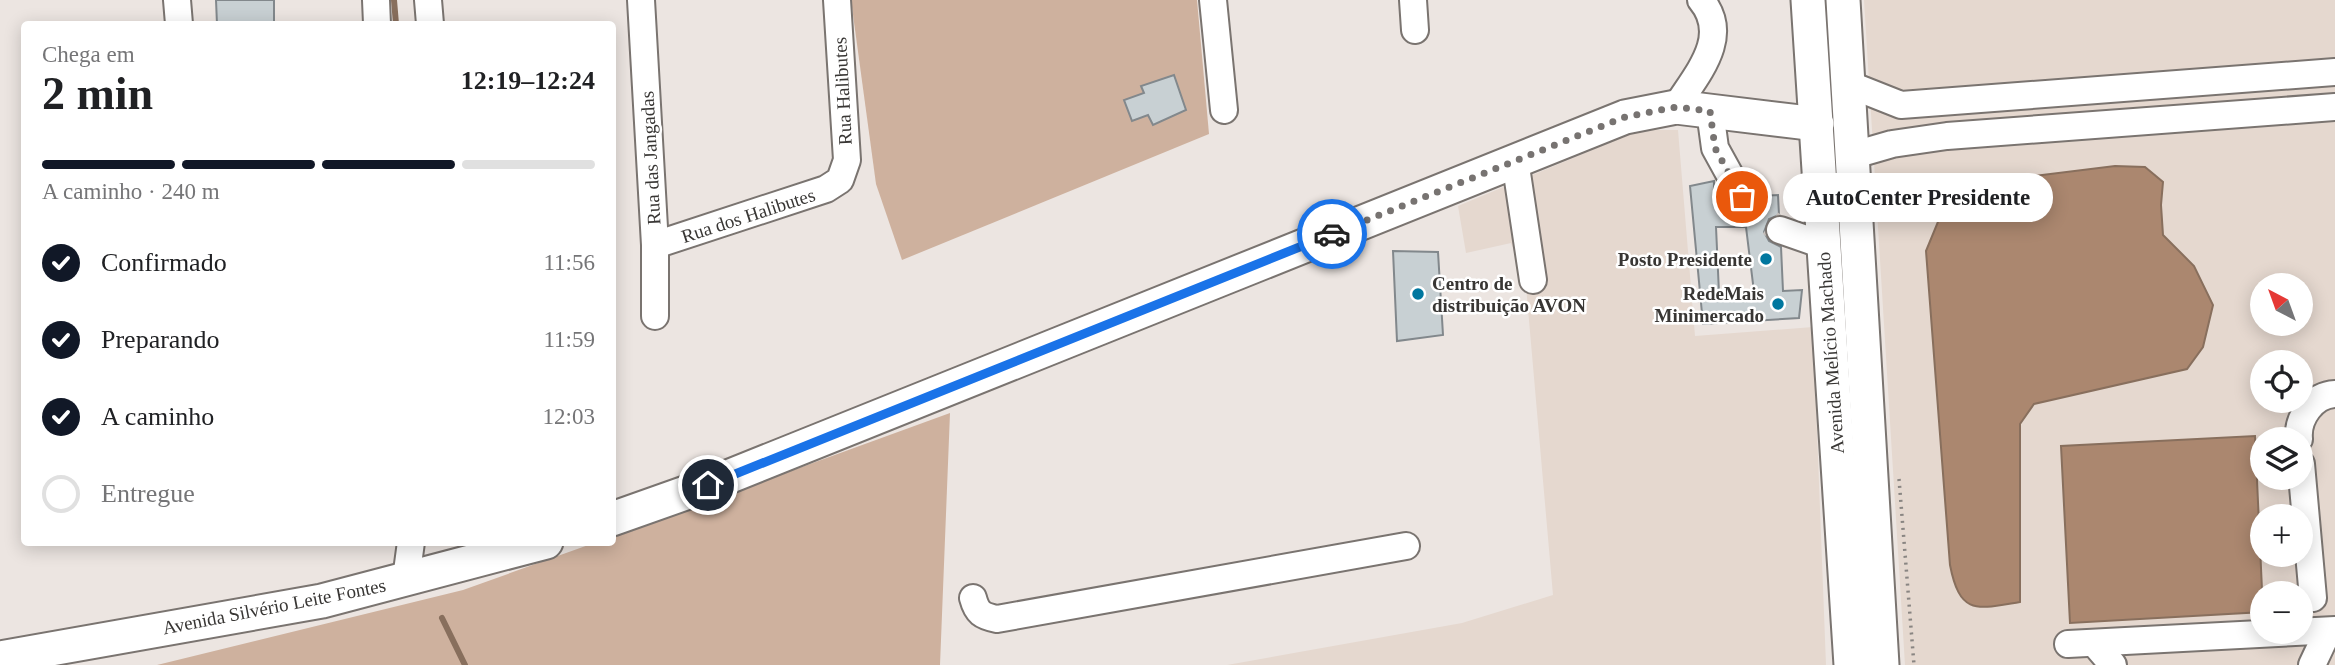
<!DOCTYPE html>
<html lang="pt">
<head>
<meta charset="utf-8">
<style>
	:root { --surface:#fff; --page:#f2f2f2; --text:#202124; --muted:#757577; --line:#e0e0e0; --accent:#111827 }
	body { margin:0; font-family:"Times New Roman",serif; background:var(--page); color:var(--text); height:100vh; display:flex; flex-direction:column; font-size:26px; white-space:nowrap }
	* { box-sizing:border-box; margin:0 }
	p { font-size:23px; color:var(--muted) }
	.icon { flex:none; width:38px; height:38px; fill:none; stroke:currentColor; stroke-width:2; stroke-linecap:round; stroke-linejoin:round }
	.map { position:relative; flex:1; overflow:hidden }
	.drawer { position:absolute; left:21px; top:21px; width:595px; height:525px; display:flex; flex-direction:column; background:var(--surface); border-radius:7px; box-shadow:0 4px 18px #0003 }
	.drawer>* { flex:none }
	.needle { width:46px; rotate:319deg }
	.tools { position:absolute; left:2250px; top:273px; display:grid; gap:14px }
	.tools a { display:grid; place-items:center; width:63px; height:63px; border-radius:50%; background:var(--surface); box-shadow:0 4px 18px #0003; font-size:35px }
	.pin { position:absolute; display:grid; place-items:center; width:60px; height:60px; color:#fff; margin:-30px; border:4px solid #fff; border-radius:50%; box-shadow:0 2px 7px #0007 }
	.courier { position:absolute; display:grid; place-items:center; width:70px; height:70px; margin:-35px; border:5px solid #1a73e8; border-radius:50%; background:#fff; color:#222; box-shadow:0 2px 9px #0007 }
	.bubble { position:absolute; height:49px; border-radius:24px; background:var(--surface); box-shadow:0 4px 18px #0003; font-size:23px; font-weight:700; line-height:49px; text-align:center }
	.headline em { font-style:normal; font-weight:700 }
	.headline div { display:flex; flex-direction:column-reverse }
	.headline { display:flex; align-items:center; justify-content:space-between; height:119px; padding:0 21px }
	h1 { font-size:46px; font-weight:700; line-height:52px }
	.bar { display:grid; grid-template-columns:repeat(4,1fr); gap:10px 7px; align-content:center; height:84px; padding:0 21px }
	.bar i { height:9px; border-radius:5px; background:var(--line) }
	.bar .on { background:var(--accent) }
	.bar p { grid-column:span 4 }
	ol { padding:0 21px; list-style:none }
	li { display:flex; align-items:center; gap:21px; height:77px }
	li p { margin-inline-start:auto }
	li .icon { padding:7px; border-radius:50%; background:var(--accent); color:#fff; stroke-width:4 }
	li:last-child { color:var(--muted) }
	li i { width:38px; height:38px; border:4px solid var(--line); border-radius:50% }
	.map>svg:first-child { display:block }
</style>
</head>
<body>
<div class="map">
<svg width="2335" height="665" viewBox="0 0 2335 665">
	<rect width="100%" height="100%" fill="#ece5e1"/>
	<!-- built -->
	<g fill="#e5d8cf" fill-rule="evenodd">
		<path d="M1864 0H2335V665H1905ZM2263 285H2301V324H2263ZM2263 362H2301V401H2263ZM2263 439H2301V478H2263ZM2263 516H2301V555H2263ZM2263 593H2301V632H2263Z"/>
		<path d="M1640 130H1678L1695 336 1813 327 1826 665H1227L1462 623 1553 595 1526 286 1511 243 1466 253 1458 206Z"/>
	</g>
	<!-- green -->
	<g fill="#ceb19e">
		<path d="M851 0H1197L1209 134 902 260 876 184Z"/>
		<path d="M950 413 940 665H157L463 590 594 543 612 542 613 536Z"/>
	</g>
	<!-- water -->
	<g fill="#ab876f" stroke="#886f5d" stroke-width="2">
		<path d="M2115 166 2145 167 2163 182 2161 205 2163 235 2194 266 2213 305 2203 347 2187 369 2034 404 2020 424V602C1977 609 1960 616 1950 565L1926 251 1942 212 1969 184Z"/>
		<path d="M2255 436 2263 612 2070 623 2061 446Z"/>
	</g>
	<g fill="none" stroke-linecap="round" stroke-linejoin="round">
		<!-- stream -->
		<g stroke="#886f5d" stroke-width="6">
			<path d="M394 0 396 24"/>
			<path d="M442 618 465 665"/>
		</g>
	</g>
	<!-- building -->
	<g fill="#c8d0d3" stroke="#82888c" stroke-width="2" fill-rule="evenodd">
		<path d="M216 0H274V24H217Z"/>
		<path d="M1174 75 1186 110 1153 125 1148 115 1132 121 1124 100 1144 93 1141 86Z"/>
		<path d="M1714 181V199L1725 198 1733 210 1741 213 1749 211 1755 206 1758 196 1778 195 1779 215 1769 219 1764 232 1769 241 1781 247 1783 291 1802 290 1799 318 1703 324 1690 186ZM1716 227H1746L1754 292 1719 293Z"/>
		<path d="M1393 251 1438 252 1443 335 1397 341Z"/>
	</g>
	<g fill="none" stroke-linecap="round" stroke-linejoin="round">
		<!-- minor-tunnel -->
		<path stroke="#c8c2be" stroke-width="26" stroke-dasharray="26 13" stroke-linecap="butt" d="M1742 197 1752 210 1780 230"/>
		<!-- minor casing -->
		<g stroke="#7a7470" stroke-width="30">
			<g id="minor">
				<path d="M177 0 179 24"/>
				<path d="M376 0 377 24"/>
				<path d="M428 0 430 24"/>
				<path d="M641 0 655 245V316"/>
				<path d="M1213 0 1224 110"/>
				<path d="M1413 0 1415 30"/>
				<path d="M1848 84 1901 105 2335 72"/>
				<path d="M1676 107C1696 75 1732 37 1701 0"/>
				<path d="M1710 111 1715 148 1742 197"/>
				<path d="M1854 155 1892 144 1947 136 2335 107"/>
				<path d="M1515 160 1533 280"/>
				<path d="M1780 230 1823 245"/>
				<path d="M655 245 826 189 840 180 847 160 837 0"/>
				<path d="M2299 439C2297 418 2313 395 2335 394"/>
				<path d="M2301 464 2313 598"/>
				<path d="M406 579 411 542"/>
				<path d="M973 598C977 613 982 616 997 619L1406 546"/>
				<path d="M2094 643 2113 665"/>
				<path d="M2068 644 2335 630"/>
				<path d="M2312 665 2328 631"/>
			</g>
		</g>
		<!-- major casing -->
		<g stroke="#7a7470" stroke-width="37">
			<g id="major">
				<path d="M1808 0 1851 665"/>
				<path d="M1843 0 1882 665"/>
				<path d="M612 519 708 485 1625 117 1676 107 1817 124"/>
				<path d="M0 658 322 601 546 542"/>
			</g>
		</g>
		<!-- path -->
		<path stroke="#898582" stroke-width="3.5" stroke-dasharray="2 5" stroke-linecap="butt" d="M1899 479 1914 665"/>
		<!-- minor -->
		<use href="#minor" stroke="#fff" stroke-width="26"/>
		<!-- major -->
		<use href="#major" stroke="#fff" stroke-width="33"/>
	</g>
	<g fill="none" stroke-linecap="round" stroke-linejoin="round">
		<!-- done -->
		<path stroke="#777371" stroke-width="7" stroke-dasharray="0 12.6" d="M1332 234 1625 117 1676 107 1710 111 1715 148 1742 197"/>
		<!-- route -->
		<path stroke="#1a73e8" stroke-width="9" d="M708 485 1332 234"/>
	</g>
	<!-- markers -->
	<g fill="#00779f" stroke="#fff" stroke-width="2.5">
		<circle cx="1766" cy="259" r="7"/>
		<circle cx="1418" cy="294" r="7"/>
		<circle cx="1778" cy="304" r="7"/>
	</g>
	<g text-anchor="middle" stroke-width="5" stroke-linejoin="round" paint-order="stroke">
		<!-- street labels -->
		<g font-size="19" fill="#383634" stroke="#fff">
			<text transform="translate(842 91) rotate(-93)" y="7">Rua Halibutes</text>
			<text transform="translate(650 158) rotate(-93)" y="7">Rua das Jangadas</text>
			<text transform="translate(748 215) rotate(-18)" y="7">Rua dos Halibutes</text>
			<text transform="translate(1830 353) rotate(-94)" y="7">Avenida Melício Machado</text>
			<text transform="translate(274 606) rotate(-11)" y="7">Avenida Silvério Leite Fontes</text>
		</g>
		<!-- poi labels -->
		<g font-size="19" font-weight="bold" fill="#383634" stroke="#fff" text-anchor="end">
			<text x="1752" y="266">Posto Presidente</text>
			<text x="1432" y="290" text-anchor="start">Centro de<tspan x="1432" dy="22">distribuição AVON</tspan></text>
			<text x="1764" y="300">RedeMais<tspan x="1764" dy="22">Minimercado</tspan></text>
		</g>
	</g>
</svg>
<div class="tools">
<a><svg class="needle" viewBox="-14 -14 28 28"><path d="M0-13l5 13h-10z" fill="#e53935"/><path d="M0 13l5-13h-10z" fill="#757577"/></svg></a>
<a><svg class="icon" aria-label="locate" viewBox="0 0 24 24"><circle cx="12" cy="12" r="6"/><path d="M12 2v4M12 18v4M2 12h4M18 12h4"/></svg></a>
<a><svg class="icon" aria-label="layers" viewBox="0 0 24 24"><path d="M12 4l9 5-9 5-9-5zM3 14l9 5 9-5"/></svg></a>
<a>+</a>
<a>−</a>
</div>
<div class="pin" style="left:1742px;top:197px;background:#ea580c"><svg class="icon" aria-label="bag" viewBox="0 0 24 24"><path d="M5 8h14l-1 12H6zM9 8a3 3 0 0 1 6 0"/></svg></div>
<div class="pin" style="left:708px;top:485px;background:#1f2937"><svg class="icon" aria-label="home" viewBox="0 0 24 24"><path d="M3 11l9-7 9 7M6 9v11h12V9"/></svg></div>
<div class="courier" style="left:1332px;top:234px"><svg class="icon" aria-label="car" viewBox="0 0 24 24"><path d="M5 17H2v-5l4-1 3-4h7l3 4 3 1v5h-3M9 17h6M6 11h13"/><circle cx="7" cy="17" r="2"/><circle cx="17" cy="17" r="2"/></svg></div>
<div class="bubble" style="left:1783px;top:173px;width:270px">AutoCenter Presidente</div>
<section class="drawer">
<div class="headline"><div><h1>2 min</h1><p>Chega em</p></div><em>12:19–12:24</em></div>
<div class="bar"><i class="on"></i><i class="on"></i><i class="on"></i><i></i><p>A caminho · 240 m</p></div>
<ol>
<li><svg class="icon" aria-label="check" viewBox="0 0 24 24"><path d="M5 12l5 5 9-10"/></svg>Confirmado<p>11:56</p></li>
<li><svg class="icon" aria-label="check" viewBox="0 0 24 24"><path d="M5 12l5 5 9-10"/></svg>Preparando<p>11:59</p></li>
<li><svg class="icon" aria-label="check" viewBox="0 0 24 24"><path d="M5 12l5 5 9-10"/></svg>A caminho<p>12:03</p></li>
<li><i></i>Entregue</li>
</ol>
</section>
</div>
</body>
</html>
